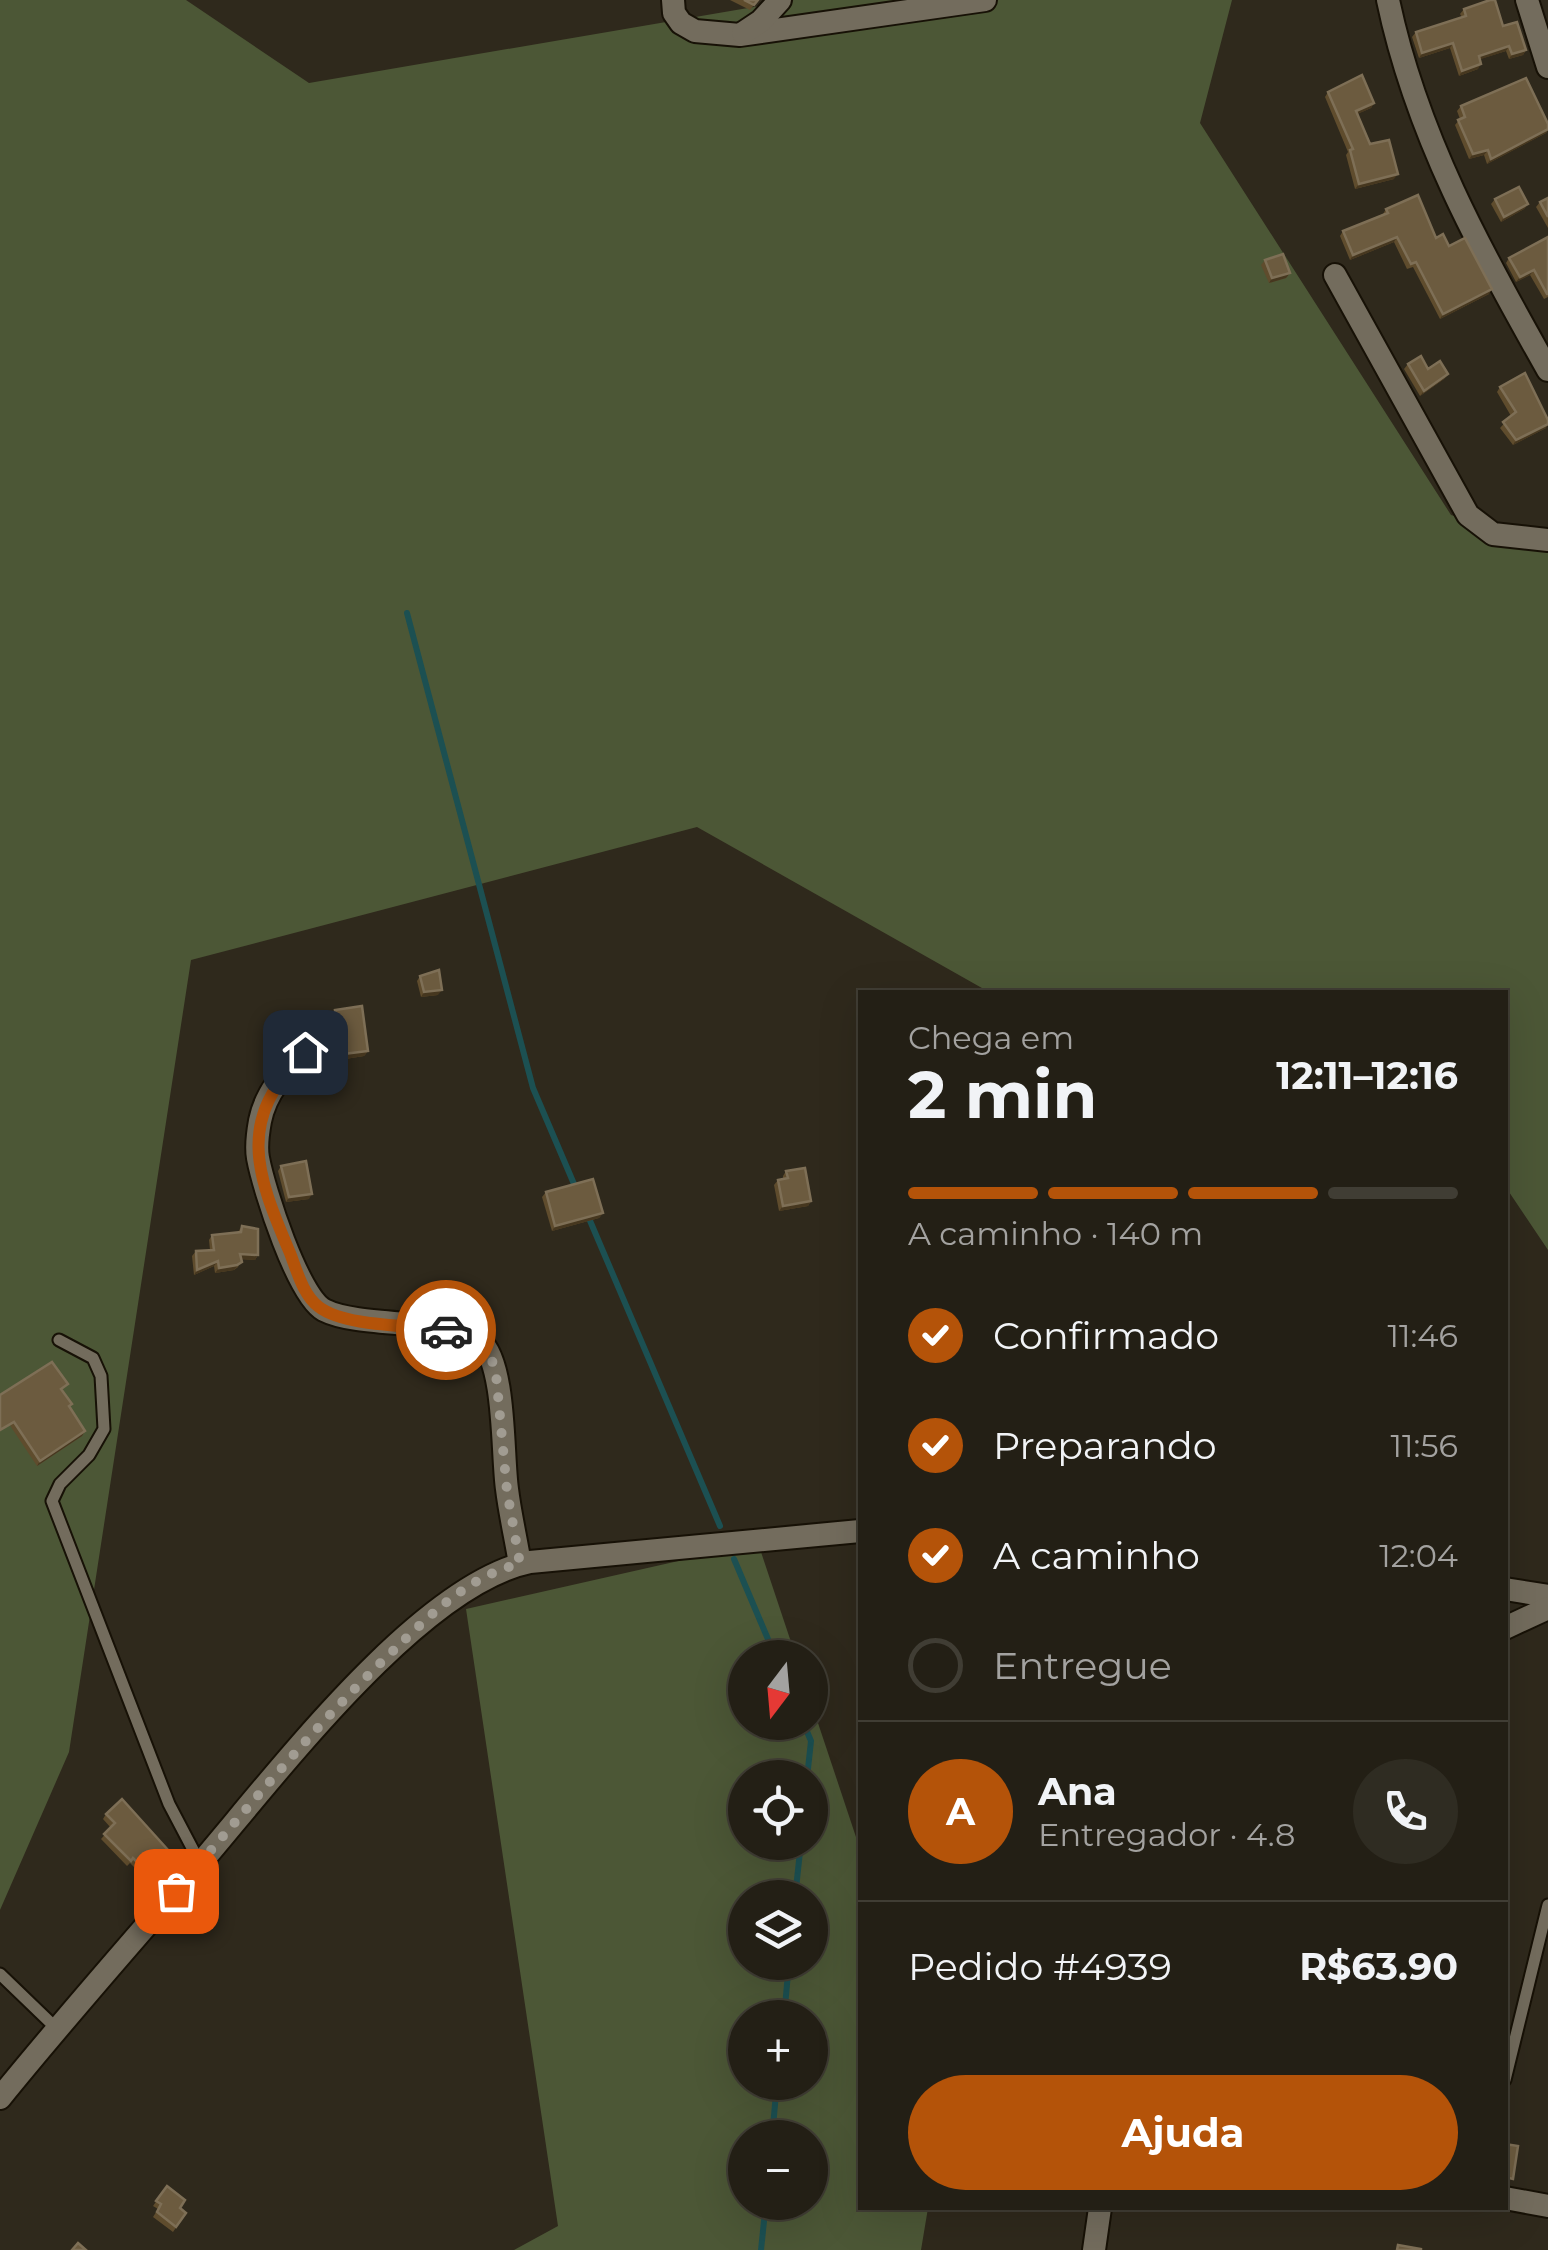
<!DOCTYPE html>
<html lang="pt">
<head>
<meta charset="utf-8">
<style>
	:root { --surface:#231f15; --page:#2f2c22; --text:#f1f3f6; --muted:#a3a2a0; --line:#403d34; --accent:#b45309 }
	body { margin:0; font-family:Montserrat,sans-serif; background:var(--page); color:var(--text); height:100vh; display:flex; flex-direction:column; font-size:38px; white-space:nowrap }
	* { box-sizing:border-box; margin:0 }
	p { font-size:32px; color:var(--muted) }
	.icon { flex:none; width:55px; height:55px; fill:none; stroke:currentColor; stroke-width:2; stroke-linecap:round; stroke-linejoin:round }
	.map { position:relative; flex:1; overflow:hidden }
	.side { position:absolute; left:858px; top:990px; width:650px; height:1220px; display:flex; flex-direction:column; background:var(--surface); border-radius:0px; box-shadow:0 10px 40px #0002,0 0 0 2px var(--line) }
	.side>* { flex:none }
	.needle { width:65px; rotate:196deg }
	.fabs { position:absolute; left:728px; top:1640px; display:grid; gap:20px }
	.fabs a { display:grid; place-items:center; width:100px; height:100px; border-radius:50%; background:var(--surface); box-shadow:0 10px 40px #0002,0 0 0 2px var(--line); font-size:50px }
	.pin { position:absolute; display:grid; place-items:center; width:85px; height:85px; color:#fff; margin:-42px; border-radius:20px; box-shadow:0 5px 15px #0006 }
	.courier { position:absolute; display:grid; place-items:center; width:100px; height:100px; margin:-50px; border:8px solid #b45309; border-radius:50%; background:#fff; color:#222; box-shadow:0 2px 12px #0007 }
	.head em { font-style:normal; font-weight:700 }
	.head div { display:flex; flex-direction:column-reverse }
	.head { display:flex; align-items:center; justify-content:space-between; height:170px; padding:0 50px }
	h1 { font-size:65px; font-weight:700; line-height:75px }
	.bar { display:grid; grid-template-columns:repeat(4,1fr); gap:15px 10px; align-content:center; height:120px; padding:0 50px }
	.bar i { height:12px; border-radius:8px; background:var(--line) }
	.bar .active { background:var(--accent) }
	.bar p { grid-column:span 4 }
	.line { display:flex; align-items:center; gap:25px; padding:0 50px; border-top:2px solid var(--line) }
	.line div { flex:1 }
	.round { display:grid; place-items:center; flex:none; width:105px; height:105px; border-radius:52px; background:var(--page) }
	ol { padding:0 50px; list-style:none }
	li { display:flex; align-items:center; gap:30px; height:110px }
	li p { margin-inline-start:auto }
	li .icon { padding:10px; border-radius:50%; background:var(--accent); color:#fff; stroke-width:4 }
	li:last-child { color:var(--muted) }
	li i { width:55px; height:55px; border:5px solid var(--line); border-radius:50% }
	.button { display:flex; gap:20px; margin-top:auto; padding:20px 50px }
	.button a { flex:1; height:115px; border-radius:60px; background:var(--accent); color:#fff; font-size:40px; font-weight:700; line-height:115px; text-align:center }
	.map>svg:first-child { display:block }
</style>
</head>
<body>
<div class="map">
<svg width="1548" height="2250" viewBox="0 0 1548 2250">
	<rect width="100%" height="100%" fill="#2f291c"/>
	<!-- green -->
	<g fill="#4c5736" fill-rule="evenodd">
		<path d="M0 0H186L309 83 794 0H1232L1200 123 1451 515 1548 544V1250L1505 1186V992H989L697 827 191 960 69 1752 0 1910Z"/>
		<path d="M758 1543 796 1657 745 1658V1722H810V1699L860 1849V2208H928L921 2250H514L558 2226 466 1609ZM745 1778H810V1842H745ZM745 1898H810V1962H745ZM745 2018H810V2082H745ZM745 2138H810V2202H745Z"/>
	</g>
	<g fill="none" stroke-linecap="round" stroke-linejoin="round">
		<!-- stream -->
		<g stroke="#1c5052" stroke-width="6">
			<path d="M407 613 533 1088 577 1191"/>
			<path d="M588 1216 720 1526"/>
			<path d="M734 1559 776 1658"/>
			<path d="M803 1722 811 1741 807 1778"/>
			<path d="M795 1898 801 1842"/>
			<path d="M784 2018 789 1962"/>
			<path d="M772 2138 777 2082"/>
			<path d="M761 2250 766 2202"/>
		</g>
		<!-- service casing -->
		<g stroke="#171106" stroke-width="15">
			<g id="service">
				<path d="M59 1340 93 1358 101 1376 104 1429 89 1455 60 1484 52 1501 169 1804 200 1863"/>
				<path d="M0 1974 56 2028"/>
				<path d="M1505 2080 1548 1905"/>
			</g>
		</g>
		<!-- minor casing -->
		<g stroke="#171106" stroke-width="26">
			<g id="minor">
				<path d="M673 0 674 13 681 23 695 31 740 35 985 0"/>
				<path d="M1388 0C1416 134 1481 252 1548 370"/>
				<path d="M1527 0 1548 67"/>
				<path d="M743 33 761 21 780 0"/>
				<path d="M1335 275 1468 515 1493 534 1548 540"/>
				<path d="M305 1051C285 1072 266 1091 260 1121 258 1132 256 1147 258 1158 264 1190 298 1296 324 1310 361 1329 456 1318 480 1341 506 1364 502 1454 507 1489 510 1514 516 1539 520 1564"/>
				<path d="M1505 1589 1548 1596"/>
				<path d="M1505 1628 1548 1608"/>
				<path d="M0 2098C64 2019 131 1943 198 1866 273 1779 418 1585 530 1562L860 1531"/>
				<path d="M1505 2198 1548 2206"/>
				<path d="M1094 2250 1100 2208"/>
			</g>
		</g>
		<!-- service -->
		<use href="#service" stroke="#736c5d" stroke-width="11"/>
		<!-- minor -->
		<use href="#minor" stroke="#736c5d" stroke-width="22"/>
	</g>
	<!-- wall -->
	<g fill="#5f4c2d">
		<path d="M730 0H758L750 10Z"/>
		<path d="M1464 9 1503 26 1526 50 1523 55 1509 59 1506 51 1480 59 1478 69 1459 76 1450 48 1419 58 1412 37 1416 32 1462 17 1460 14Z"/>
		<path d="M1328 92 1374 103 1371 108 1357 114 1370 144 1394 179 1355 189 1346 155 1348 152 1325 97Z"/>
		<path d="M1461 106 1548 124V130L1546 133 1487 164 1484 155 1469 159 1455 125 1460 119 1457 111Z"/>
		<path d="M1548 198V228L1536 207 1540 202Z"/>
		<path d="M1495 199 1528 204 1524 209 1501 222 1491 204Z"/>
		<path d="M1386 209 1449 246 1489 294 1440 319 1413 267 1407 269 1394 242 1350 260 1340 236 1343 231 1383 214Z"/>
		<path d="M1548 237V297L1544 299 1530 275 1516 282 1506 263 1509 258Z"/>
		<path d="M1265 260 1290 273 1286 278 1269 283 1261 265Z"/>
		<path d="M1408 364 1448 374 1444 379 1420 396 1404 369Z"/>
		<path d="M1500 387 1546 428 1513 445 1500 428 1511 416 1497 392Z"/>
		<path d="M420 976 438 995 421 997 417 981Z"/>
		<path d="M335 1010 368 1051 364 1056 339 1060 331 1015Z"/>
		<path d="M281 1166 309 1199 286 1202 278 1171Z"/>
		<path d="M786 1171 811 1201 808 1206 779 1211 774 1185 778 1180 783 1179V1176Z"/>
		<path d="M546 1192 603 1213 599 1218 552 1231 542 1197Z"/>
		<path d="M242 1226 258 1255 255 1260 241 1259 238 1267 234 1270 215 1273 214 1266 194 1275 192 1256 196 1251 210 1250 209 1240 212 1235 238 1232Z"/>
		<path d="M68 1384 62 1390 72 1404 69 1407 85 1431 82 1436 37 1466 11 1427 0 1395Z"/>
		<path d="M106 1814 165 1855 144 1877 130 1863 127 1866 101 1839 111 1828 103 1819Z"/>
		<path d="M167 2186 180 2208 186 2213 173 2232 153 2217 158 2209 153 2206Z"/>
	</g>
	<!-- shaded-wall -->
	<g fill="#46371f">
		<path d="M1453 43 1450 48 1419 58 1422 53Z"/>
		<path d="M1509 46 1506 51 1475 61 1479 56Z"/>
		<path d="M1526 50 1523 55 1509 59 1512 54Z"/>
		<path d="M1481 64 1478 69 1459 76 1462 71Z"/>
		<path d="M1374 103 1371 108 1353 116 1356 111Z"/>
		<path d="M1548 129 1546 133 1487 164 1491 159Z"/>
		<path d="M1488 150 1484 155 1469 159 1473 154Z"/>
		<path d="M1398 174 1394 179 1355 189 1359 184Z"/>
		<path d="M1528 204 1524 209 1501 222 1504 217Z"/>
		<path d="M1397 237 1394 242 1350 260 1353 255Z"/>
		<path d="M1534 270 1530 275 1516 282 1520 277Z"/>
		<path d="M1290 273 1286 278 1269 283 1272 278Z"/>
		<path d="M1492 289 1489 294 1440 319 1443 314Z"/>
		<path d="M1448 374 1444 379 1420 396 1424 391Z"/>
		<path d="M1548 424 1546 428 1513 445 1516 440Z"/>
		<path d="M442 990 438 995 421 997 424 992Z"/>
		<path d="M368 1051 364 1056 339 1060 343 1054Z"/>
		<path d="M312 1194 309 1199 286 1202 289 1197Z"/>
		<path d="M811 1201 808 1206 779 1211 783 1206Z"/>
		<path d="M603 1213 599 1218 552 1231 555 1226Z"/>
		<path d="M240 1254 258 1255 255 1260 237 1259Z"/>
		<path d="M218 1261 214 1266 194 1275 197 1270Z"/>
		<path d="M242 1262 234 1270 215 1273 219 1268Z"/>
		<path d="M85 1431 82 1436 37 1466 40 1461Z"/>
	</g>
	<!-- building -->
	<g fill="#6c5b3f" stroke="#7e6f56" stroke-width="2.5">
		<path d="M744 0H758L754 5Z"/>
		<path d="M1490 0H1495L1503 26 1517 22 1526 50 1512 54 1509 46 1479 56 1481 64 1462 71 1453 43 1422 53 1416 32 1466 16 1464 9Z"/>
		<path d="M1362 75 1374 103 1356 111 1370 144 1389 140 1398 174 1359 184 1350 150 1353 149 1328 92Z"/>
		<path d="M1526 78 1548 124V129L1491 159 1488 150 1473 154 1458 120 1465 117 1461 106Z"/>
		<path d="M1519 187 1528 204 1504 217 1495 199Z"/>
		<path d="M1418 195 1436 238 1443 234 1449 246 1465 238 1492 289 1443 314 1416 262 1411 264 1397 237 1353 255 1343 231 1388 213 1386 209Z"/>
		<path d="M1548 198V217L1540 202Z"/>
		<path d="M1548 237V294H1547L1534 270 1520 277 1509 258Z"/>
		<path d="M1283 254 1290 273 1272 278 1265 260Z"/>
		<path d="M1421 356 1428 369 1440 361 1448 374 1424 391 1408 364Z"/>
		<path d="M1525 373 1548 420V424L1516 440 1503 422 1516 412 1500 387Z"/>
		<path d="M439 970 442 990 424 992 420 976Z"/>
		<path d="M362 1006 368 1051 343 1054 335 1010Z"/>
		<path d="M306 1161 312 1194 289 1197 281 1166Z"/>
		<path d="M805 1168 811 1201 783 1206 778 1180 788 1178 786 1171Z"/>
		<path d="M593 1179 603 1213 555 1226 546 1192Z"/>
		<path d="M242 1226 258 1229V1255L240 1254 242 1262 237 1265 219 1268 218 1261 197 1270 196 1251 214 1250 212 1235 241 1232Z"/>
		<path d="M52 1362 68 1384 61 1389 72 1404 69 1406 85 1431 40 1461 14 1422 0 1430V1395Z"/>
		<path d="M122 1799 168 1850 147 1872 133 1858 131 1861 104 1834 115 1823 106 1814Z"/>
		<path d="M1505 2144 1518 2146 1513 2179 1505 2177Z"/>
		<path d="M167 2186 185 2200 180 2208 186 2213 176 2227 157 2212 161 2204 156 2201Z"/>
		<path d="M78 2243 86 2250H72Z"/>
		<path d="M1398 2245 1421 2249V2250H1397Z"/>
	</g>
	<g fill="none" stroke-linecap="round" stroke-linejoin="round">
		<!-- done -->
		<path stroke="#a19c92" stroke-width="10" stroke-dasharray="0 18" d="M176 1891C247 1809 315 1725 394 1650 429 1616 470 1575 520 1564L507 1491 496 1374 490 1354 479 1339 446 1330"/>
		<!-- route -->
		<path stroke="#b45309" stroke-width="12" d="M305 1052C236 1120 255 1171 290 1253 297 1271 303 1295 319 1307 345 1327 412 1325 446 1330"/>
	</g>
</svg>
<div class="fabs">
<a><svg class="needle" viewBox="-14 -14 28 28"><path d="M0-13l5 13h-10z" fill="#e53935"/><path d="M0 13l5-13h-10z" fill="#a3a2a0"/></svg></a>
<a><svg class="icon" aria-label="locate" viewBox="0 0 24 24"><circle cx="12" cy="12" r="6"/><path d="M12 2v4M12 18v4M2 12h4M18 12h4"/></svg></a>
<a><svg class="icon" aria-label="layers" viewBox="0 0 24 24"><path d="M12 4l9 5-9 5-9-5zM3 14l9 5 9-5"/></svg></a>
<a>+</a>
<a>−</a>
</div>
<div class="pin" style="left:176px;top:1891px;background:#ea580c"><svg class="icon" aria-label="bag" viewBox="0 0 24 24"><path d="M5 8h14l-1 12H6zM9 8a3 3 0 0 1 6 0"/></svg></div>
<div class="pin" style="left:305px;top:1052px;background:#1f2937"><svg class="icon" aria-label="home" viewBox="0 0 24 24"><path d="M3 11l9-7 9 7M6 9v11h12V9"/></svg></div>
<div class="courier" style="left:446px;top:1330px"><svg class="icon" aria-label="car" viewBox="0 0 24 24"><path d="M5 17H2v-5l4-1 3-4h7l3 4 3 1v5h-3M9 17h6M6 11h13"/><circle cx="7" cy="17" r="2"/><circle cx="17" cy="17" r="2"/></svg></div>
<section class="side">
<div class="head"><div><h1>2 min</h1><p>Chega em</p></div><em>12:11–12:16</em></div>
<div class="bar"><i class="active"></i><i class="active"></i><i class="active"></i><i></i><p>A caminho · 140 m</p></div>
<ol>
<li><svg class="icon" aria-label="check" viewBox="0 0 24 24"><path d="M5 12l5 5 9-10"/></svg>Confirmado<p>11:46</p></li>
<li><svg class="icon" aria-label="check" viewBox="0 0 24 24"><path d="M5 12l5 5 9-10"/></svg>Preparando<p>11:56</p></li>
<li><svg class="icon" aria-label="check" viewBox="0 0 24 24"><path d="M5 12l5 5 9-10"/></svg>A caminho<p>12:04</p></li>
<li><i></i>Entregue</li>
</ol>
<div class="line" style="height:180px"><b class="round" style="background:var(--accent);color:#fff">A</b><div><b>Ana</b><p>Entregador · 4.8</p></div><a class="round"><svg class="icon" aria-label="phone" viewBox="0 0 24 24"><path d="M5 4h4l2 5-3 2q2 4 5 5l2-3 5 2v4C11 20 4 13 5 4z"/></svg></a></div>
<div class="line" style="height:130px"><div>Pedido #4939</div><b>R$63.90</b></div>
<div class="button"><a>Ajuda</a></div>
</section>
</div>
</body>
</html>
